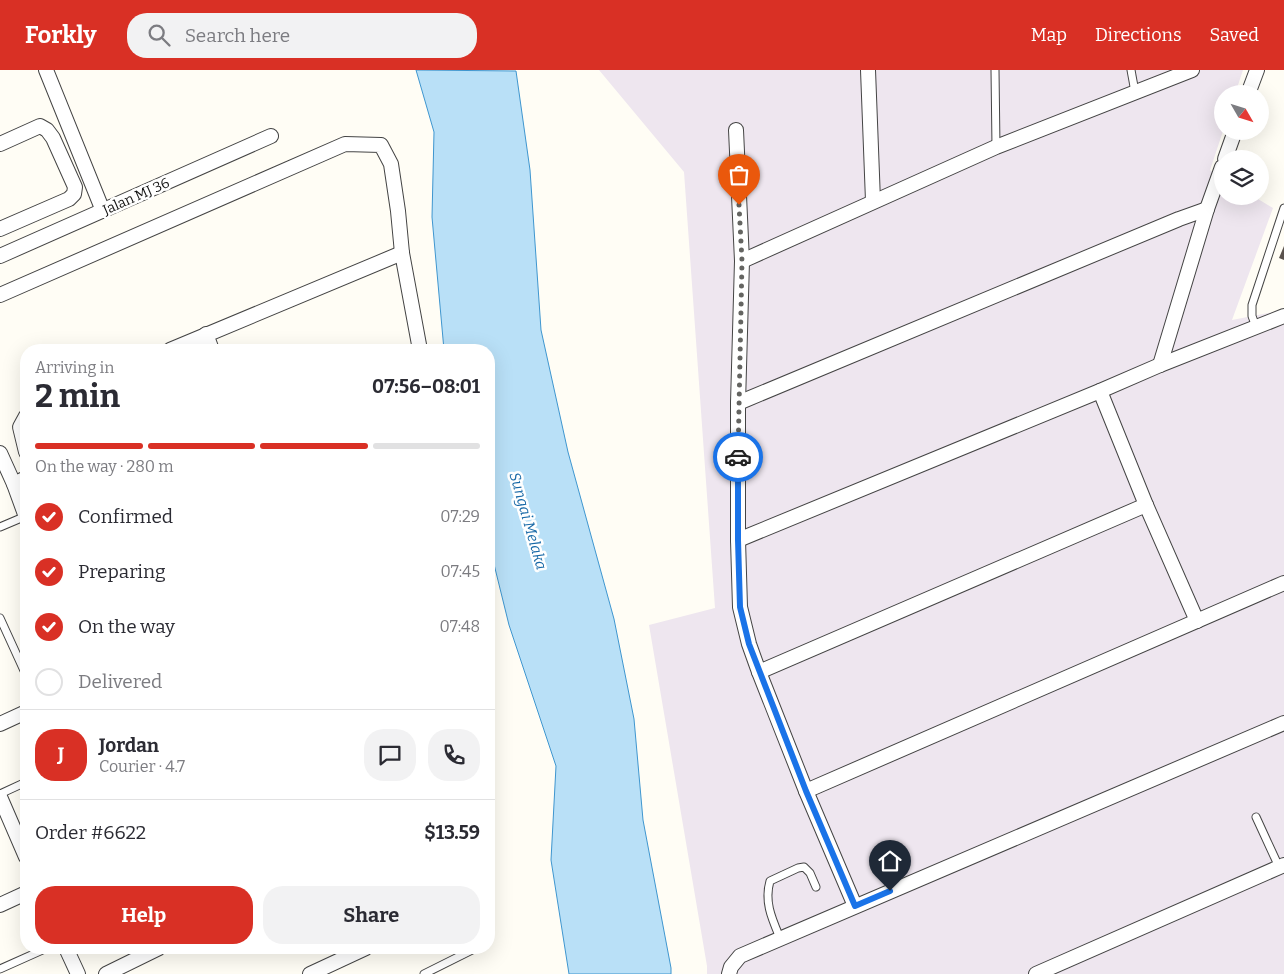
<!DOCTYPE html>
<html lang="en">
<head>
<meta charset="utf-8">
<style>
	:root { --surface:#fff; --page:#f2f2f3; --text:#2b2b33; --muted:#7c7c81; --line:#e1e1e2; --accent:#d93025 }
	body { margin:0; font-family:Bitter,serif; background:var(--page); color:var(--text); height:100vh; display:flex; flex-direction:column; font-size:19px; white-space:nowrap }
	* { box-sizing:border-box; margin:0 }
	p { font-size:16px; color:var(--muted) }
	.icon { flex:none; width:28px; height:28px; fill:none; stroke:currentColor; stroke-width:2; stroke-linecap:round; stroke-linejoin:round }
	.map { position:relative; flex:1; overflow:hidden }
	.drawer { position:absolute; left:20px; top:274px; width:475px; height:610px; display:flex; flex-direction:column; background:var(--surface); border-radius:20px; box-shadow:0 5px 20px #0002 }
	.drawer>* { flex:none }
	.needle { width:32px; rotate:129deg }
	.buttons { position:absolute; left:1214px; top:15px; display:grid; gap:10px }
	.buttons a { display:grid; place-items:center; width:55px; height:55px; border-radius:50%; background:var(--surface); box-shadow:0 5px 20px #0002; font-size:25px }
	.pin { position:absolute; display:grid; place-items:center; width:42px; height:42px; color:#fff; margin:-51px -21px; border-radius:50% 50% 50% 0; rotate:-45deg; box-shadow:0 0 5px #0007 }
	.pin .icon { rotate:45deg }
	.courier { position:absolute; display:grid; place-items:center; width:50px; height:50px; margin:-25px; border:4px solid #1a73e8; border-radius:50%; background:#fff; color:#222; box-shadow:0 1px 6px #0007 }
	.head em { font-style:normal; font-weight:700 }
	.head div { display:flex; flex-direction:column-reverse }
	.head { display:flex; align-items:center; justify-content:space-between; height:85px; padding:0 15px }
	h1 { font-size:32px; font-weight:700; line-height:38px }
	.bar { display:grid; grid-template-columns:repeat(4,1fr); gap:8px 5px; align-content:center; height:60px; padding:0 15px }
	.bar i { height:6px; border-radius:4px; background:var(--line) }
	.bar .active { background:var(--accent) }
	.bar p { grid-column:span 4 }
	.line { display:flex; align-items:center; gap:12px; padding:0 15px; border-top:1px solid var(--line) }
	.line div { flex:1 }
	.round { display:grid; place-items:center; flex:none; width:52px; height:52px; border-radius:20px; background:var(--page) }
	ol { padding:0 15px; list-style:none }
	li { display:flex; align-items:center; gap:15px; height:55px }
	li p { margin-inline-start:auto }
	li .icon { padding:5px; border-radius:50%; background:var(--accent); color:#fff; stroke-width:4 }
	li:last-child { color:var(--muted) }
	li i { width:28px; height:28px; border:2px solid var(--line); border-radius:50% }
	.primary-button { display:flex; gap:10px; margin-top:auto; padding:10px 15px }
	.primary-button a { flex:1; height:58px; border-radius:20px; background:var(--accent); color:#fff; font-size:20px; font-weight:700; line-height:58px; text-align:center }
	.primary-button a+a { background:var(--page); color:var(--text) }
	header { display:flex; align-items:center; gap:30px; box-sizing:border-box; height:70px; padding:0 25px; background:var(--accent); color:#fff }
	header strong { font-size:24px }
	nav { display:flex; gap:28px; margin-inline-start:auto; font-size:18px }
	.search { width:350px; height:45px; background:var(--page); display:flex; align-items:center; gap:12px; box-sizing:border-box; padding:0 18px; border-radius:20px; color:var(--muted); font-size:19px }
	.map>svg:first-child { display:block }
</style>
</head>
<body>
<header>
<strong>Forkly</strong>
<div class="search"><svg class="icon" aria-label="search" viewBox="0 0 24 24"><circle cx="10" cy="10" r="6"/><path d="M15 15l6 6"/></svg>Search here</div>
<nav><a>Map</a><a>Directions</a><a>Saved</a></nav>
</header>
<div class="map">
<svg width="1284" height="904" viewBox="0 0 1284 904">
	<rect width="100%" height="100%" fill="#fffdf5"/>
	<!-- industrial -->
	<path fill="#eee6ef" d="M599 0H1243L1235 24H1222L1223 61 1210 100 1222 108V126H1253L1273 138 1232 250 1284 240V904H707V896L649 555 715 538 684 102Z"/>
	<!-- water -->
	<path fill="#b9e0f7" stroke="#3f96cf" d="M416 0 516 1 530 100 541 260 568 382 614 549 634 649 643 750 671 898V904H569L551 790 556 696 509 555 489 474V280H444L432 147 434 62Z"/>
	<!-- building -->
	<path fill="#5a524d" d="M1284 176V190L1279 188Z"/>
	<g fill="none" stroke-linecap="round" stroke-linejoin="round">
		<!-- service casing -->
		<g stroke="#444" stroke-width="9">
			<g id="service">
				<path d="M995 0 996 77"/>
				<path d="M1131 0 1135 22"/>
				<path d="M1256 257 1252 246V235L1284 138"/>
				<path d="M0 457 26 446"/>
				<path d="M0 548 26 605"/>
				<path d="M0 724 26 712"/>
				<path d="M1256 747 1279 797"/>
				<path d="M780 868C772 849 764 832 770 811L798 798 804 797 810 803 816 817"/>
				<path d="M0 899 47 878"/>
				<path d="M424 904 476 878"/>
			</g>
		</g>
		<!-- minor casing -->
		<g stroke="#444" stroke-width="16">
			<g id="minor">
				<path d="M46 0 103 141"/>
				<path d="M868 0 873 131"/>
				<path d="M1248 24 1257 0"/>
				<path d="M736 60 742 191 738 333V470L740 537 749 574 759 602 806 721 855 836"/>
				<path d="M0 74 40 56 47 60 53 68 75 117 74 124 69 129 0 159"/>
				<path d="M1225 89 1235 61"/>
				<path d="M0 186 271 66"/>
				<path d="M742 191 996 77 1192 0"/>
				<path d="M0 225 345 74 381 75 391 94 398 141 402 183 420 280"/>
				<path d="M206 264 212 280"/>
				<path d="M170 280 402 183"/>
				<path d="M1160 295 1207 139 1222 97"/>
				<path d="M1100 321 1146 435 1197 551"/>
				<path d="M738 333 1179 149 1207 139"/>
				<path d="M26 346 20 357 26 382"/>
				<path d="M0 383 14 414 26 447"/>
				<path d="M14 414 26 408"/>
				<path d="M738 470 1100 321 1160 295 1284 246"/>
				<path d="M759 602 1146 435"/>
				<path d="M0 654 26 642"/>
				<path d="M806 721 1284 513"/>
				<path d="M0 727 26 787"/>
				<path d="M0 835 26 823"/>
				<path d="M66 878 78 904"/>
				<path d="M106 904 159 878"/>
				<path d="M310 904 366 878"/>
				<path d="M729 904 731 897 740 886 1284 653"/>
				<path d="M1036 904 1284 795"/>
			</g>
		</g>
		<!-- service -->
		<use href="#service" stroke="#fff" stroke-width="7"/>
		<!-- minor -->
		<use href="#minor" stroke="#fff" stroke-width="14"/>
	</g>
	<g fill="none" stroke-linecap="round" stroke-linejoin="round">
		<!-- done -->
		<path stroke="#646461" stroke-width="5" stroke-dasharray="0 9" d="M738 387 742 191 739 135"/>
		<!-- route -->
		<path stroke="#1a73e8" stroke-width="6" d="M738 387V470L740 537 749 574 806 721 855 836 890 821"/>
	</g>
	<g text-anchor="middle" stroke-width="5" stroke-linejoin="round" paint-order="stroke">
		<!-- street labels -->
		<g font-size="14" fill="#111" stroke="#fff">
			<text transform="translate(136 126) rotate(-24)" y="5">Jalan MJ 36</text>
		</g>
		<!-- water labels -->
		<g font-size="15" font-style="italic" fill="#1768a6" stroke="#fff">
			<text transform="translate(528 451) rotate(74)" y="5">Sungai Melaka</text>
		</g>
	</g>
</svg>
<div class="buttons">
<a><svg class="needle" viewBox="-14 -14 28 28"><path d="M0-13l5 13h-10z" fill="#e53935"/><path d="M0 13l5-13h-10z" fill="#7c7c81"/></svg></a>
<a><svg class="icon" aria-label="layers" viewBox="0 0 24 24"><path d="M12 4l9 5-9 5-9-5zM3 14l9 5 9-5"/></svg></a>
</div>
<div class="pin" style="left:739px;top:135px;background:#ea580c"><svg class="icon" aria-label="bag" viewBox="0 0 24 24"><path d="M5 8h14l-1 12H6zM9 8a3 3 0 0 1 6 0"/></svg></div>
<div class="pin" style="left:890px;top:821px;background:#1f2937"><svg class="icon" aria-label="home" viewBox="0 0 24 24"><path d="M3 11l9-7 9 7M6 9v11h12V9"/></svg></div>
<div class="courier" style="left:738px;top:387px"><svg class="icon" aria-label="car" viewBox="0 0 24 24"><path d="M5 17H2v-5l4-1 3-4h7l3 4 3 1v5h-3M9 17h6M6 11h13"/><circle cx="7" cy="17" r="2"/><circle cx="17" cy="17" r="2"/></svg></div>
<section class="drawer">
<div class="head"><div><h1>2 min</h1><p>Arriving in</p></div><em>07:56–08:01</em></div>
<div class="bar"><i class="active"></i><i class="active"></i><i class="active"></i><i></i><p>On the way · 280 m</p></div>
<ol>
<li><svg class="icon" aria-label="check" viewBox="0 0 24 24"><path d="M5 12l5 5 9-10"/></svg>Confirmed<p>07:29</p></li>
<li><svg class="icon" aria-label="check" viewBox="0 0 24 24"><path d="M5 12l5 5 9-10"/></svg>Preparing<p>07:45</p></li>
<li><svg class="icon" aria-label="check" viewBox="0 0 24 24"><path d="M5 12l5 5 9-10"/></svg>On the way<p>07:48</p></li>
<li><i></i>Delivered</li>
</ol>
<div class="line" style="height:90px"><b class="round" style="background:var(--accent);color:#fff">J</b><div><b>Jordan</b><p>Courier · 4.7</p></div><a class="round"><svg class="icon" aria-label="chat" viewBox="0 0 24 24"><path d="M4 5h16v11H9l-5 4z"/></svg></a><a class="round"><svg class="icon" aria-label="phone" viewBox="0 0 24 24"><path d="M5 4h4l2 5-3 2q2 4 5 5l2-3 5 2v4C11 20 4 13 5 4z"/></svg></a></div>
<div class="line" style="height:65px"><div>Order #6622</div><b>$13.59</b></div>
<div class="primary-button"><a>Help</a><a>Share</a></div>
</section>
</div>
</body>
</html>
